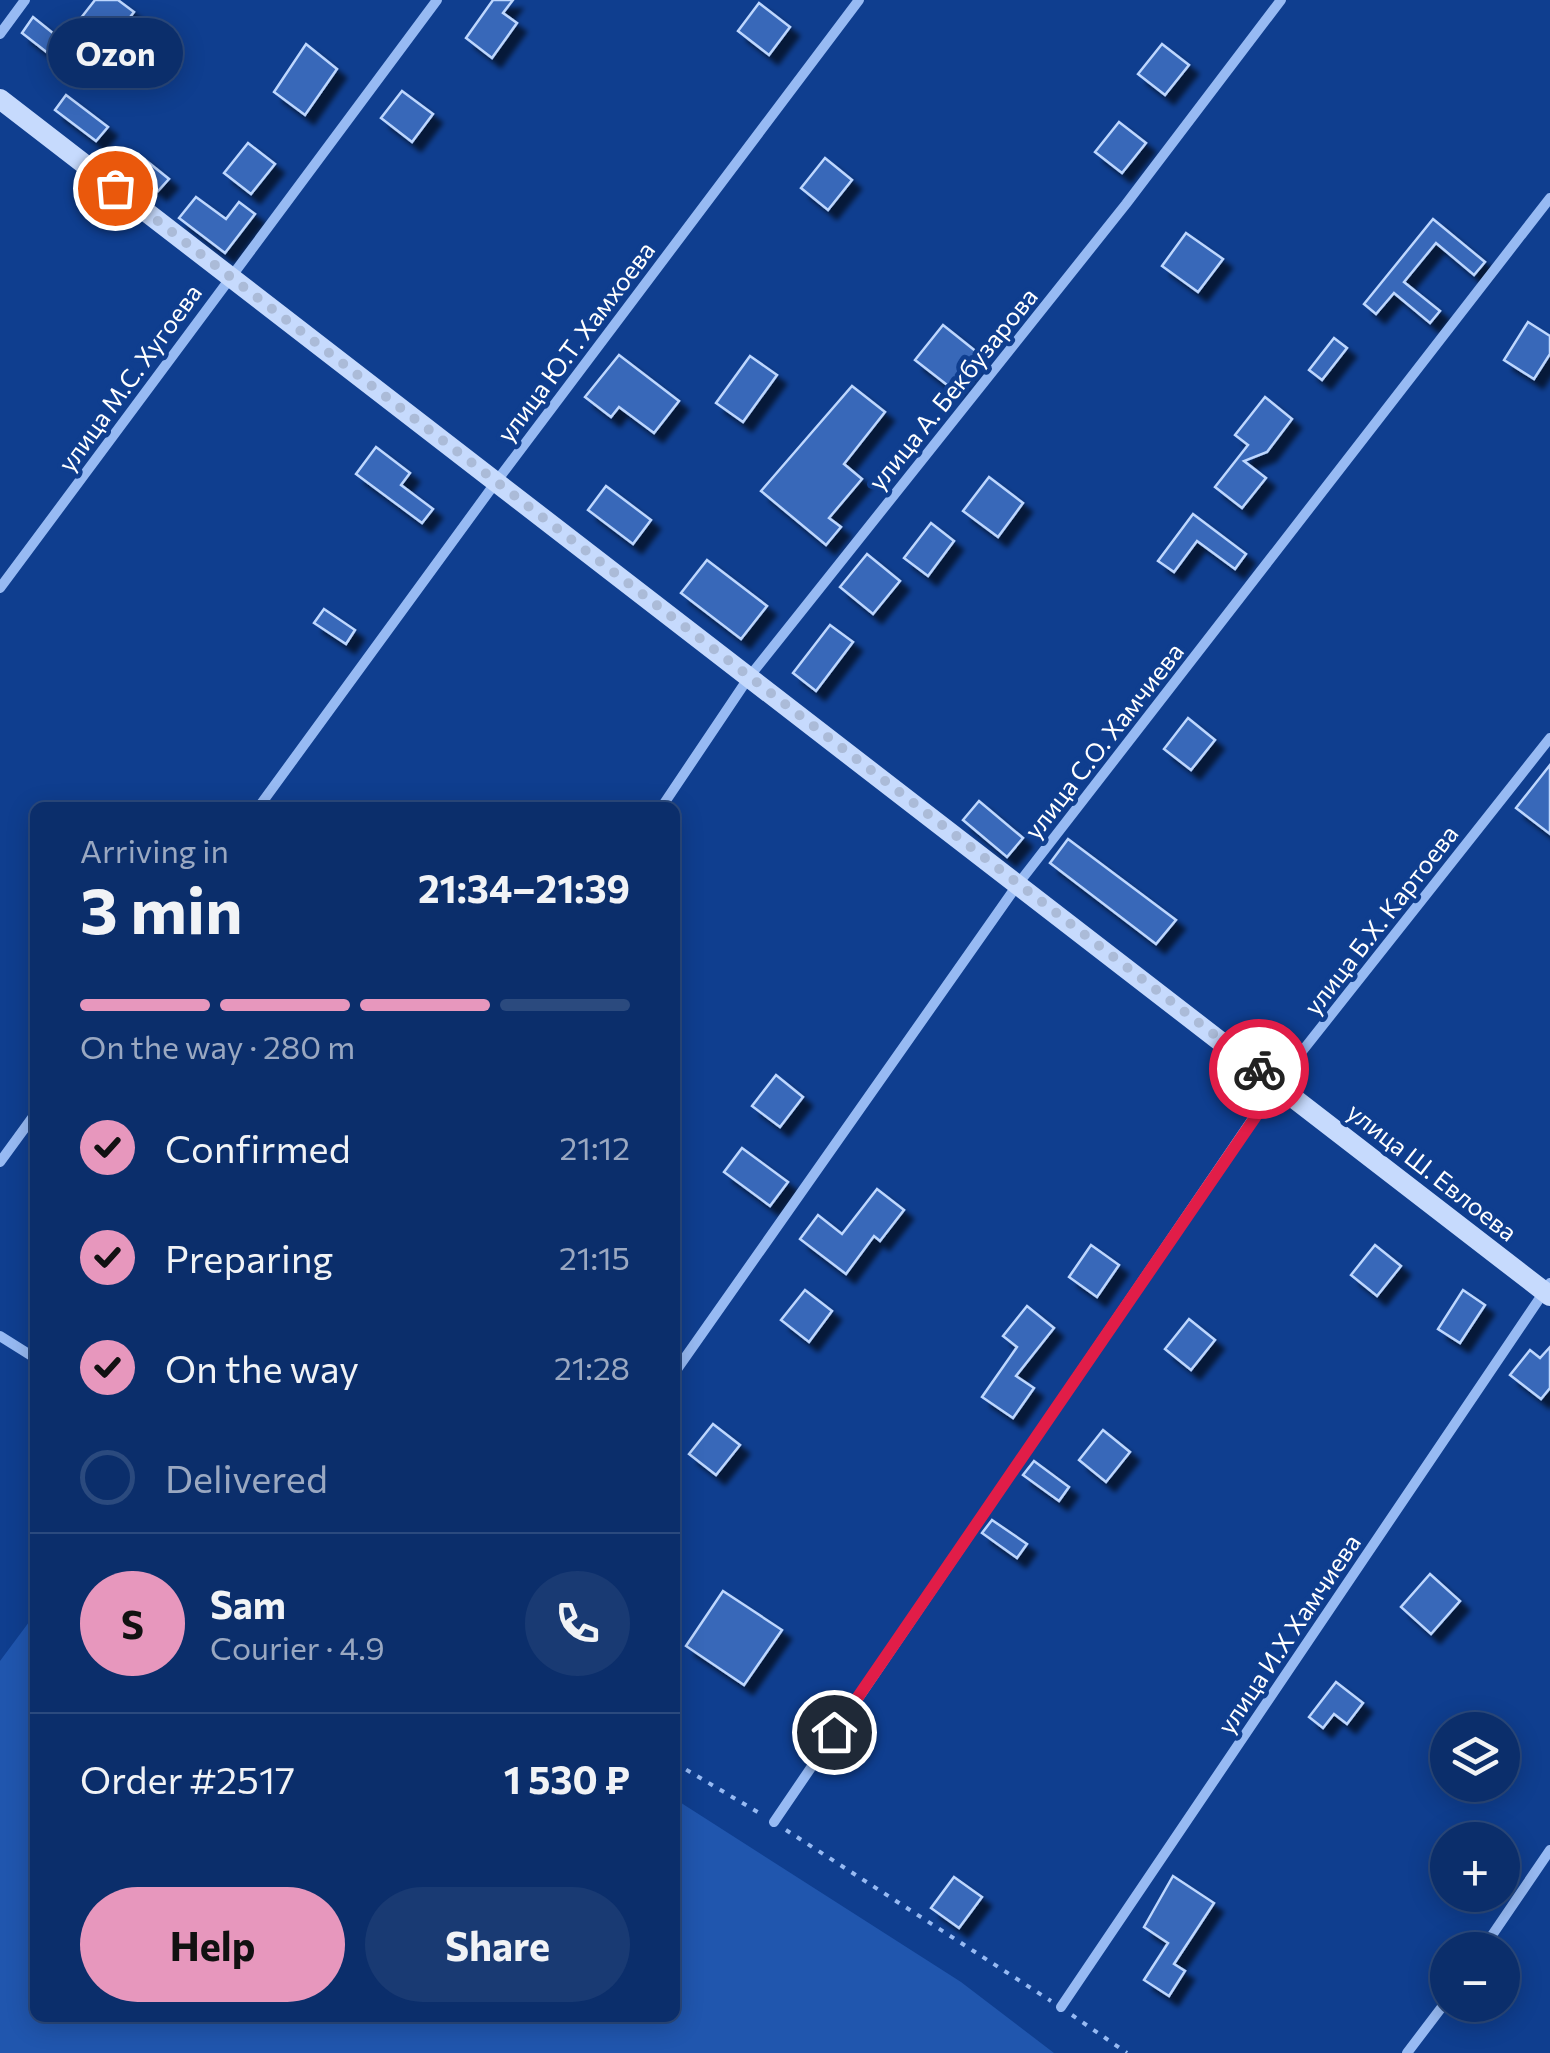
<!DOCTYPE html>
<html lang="en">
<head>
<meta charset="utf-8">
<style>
	:root { --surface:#0b2e6b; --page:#193a73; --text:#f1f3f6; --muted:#9aa8c1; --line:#2b4a7e; --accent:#e797bd }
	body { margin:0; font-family:Commissioner,sans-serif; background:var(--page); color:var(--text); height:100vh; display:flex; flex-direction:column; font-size:38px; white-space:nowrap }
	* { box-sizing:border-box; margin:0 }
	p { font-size:32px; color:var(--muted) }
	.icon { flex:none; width:55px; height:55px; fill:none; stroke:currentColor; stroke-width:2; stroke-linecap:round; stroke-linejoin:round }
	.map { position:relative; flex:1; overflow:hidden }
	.side { position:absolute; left:30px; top:802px; width:650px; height:1220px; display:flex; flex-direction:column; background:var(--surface); border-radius:15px; box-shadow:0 5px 25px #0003,0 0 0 2px var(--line) }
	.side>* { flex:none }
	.controls { position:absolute; left:1430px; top:1712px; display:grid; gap:20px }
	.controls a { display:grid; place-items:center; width:90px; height:90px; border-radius:50%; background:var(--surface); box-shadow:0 5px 25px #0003,0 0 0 2px var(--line); font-size:50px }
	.pin { position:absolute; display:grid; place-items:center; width:85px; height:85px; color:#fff; margin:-42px; border:5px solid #fff; border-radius:50%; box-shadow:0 2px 10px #0007 }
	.courier { position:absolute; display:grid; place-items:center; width:100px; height:100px; margin:-50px; border:8px solid #e11d48; border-radius:50%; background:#fff; color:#222; box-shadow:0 2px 12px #0007 }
	.bubble { position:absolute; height:70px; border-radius:35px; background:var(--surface); box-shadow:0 5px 25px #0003,0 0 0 2px var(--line); font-size:32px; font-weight:700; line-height:70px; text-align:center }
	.headline em { font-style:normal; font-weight:700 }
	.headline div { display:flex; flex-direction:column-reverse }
	.headline { display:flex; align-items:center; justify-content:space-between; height:170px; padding:0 50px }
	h1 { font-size:65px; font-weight:700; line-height:75px }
	.bar { display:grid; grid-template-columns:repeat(4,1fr); gap:15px 10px; align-content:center; height:120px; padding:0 50px }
	.bar i { height:12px; border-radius:8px; background:var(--line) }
	.bar .on { background:var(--accent) }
	.bar p { grid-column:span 4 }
	.line { display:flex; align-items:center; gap:25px; padding:0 50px; border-top:2px solid var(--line) }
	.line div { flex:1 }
	.round { display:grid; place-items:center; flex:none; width:105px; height:105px; border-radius:52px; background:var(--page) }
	ol { padding:0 50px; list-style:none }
	li { display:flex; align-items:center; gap:30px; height:110px }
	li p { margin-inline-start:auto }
	li .icon { padding:10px; border-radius:50%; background:var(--accent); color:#111; stroke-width:4 }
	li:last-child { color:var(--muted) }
	li i { width:55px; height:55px; border:5px solid var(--line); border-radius:50% }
	.cta { display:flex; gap:20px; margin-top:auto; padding:20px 50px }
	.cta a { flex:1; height:115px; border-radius:60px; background:var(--accent); color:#111; font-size:40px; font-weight:700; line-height:115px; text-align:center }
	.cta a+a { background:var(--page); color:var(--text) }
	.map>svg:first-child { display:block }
</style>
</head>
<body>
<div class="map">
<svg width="1550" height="2053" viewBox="0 0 1550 2053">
	<defs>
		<filter id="shadow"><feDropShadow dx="9" dy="9" stdDeviation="2.5" flood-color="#0009"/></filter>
	</defs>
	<rect width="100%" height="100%" fill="#0f3e8f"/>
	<!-- green -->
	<path fill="#2056ae" d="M35 1614V2018H675V1799L961 1982 1054 2053H0V1661Z"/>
	<!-- building -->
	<g fill="#3768b9" stroke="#bed7fe" stroke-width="2.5" filter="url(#shadow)">
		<path d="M95 0H118L134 12 107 47 77 23Z"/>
		<path d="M493 0H513L503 13 517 23 492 58 466 38Z"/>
		<path d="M759 3 790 27 769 55 738 31Z"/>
		<path d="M33 17 69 46 58 61 22 33Z"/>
		<path d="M306 44 337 69 305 115 274 92Z"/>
		<path d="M1162 44 1189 65 1165 95 1138 74Z"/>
		<path d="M402 91 433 114 412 142 381 118Z"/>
		<path d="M66 95 108 127 96 141 55 110Z"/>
		<path d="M1119 122 1146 143 1122 173 1095 152Z"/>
		<path d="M248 143 275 164 251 194 224 173Z"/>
		<path d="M138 154 169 179 158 191 127 166Z"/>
		<path d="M825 158 852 180 828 210 801 188Z"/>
		<path d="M196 197 226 219 239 202 255 214 225 253 179 218Z"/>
		<path d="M1433 219 1485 262 1474 275 1436 243 1404 282 1440 311 1430 323 1394 293 1376 314 1364 304Z"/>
		<path d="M1186 233 1223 259 1198 292 1162 266Z"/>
		<path d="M1528 322 1550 336V354L1534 379 1504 360Z"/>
		<path d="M943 325 978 353 951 388 915 360Z"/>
		<path d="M1334 338 1347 348 1322 380 1309 370Z"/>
		<path d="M619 355 679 401 654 433 619 407 611 417 585 397Z"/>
		<path d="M750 356 777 375 743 422 716 403Z"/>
		<path d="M852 386 885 412 844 464 862 479 829 518 841 527 826 545 761 491Z"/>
		<path d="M1265 397 1292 419 1267 452 1244 461 1266 478 1242 508 1215 487 1248 445 1235 435Z"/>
		<path d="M376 447 410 473 401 485 433 509 422 523 356 474Z"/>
		<path d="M989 477 1023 503 998 537 963 511Z"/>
		<path d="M606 486 651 520 633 544 588 510Z"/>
		<path d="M1193 514 1246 554 1235 569 1197 541 1174 572 1158 561Z"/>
		<path d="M931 523 954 541 928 576 904 558Z"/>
		<path d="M867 554 900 581 873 614 840 587Z"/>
		<path d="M707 560 767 606 741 639 681 593Z"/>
		<path d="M324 609 355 630 346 644 314 623Z"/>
		<path d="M830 625 853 642 816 691 793 673Z"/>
		<path d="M1188 718 1215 740 1191 770 1164 749Z"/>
		<path d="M1550 765V834L1516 808Z"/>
		<path d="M979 801 1023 838 1007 857 963 820Z"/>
		<path d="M1068 839 1176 920 1156 944 1050 863Z"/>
		<path d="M776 1075 803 1097 780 1127 752 1106Z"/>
		<path d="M742 1148 788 1182 770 1206 724 1172Z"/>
		<path d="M877 1189 904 1210 880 1241 874 1236 846 1274 800 1239 818 1215 842 1234Z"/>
		<path d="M1091 1245 1119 1265 1097 1297 1069 1277Z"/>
		<path d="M1375 1245 1401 1266 1377 1296 1351 1275Z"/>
		<path d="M805 1290 832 1311 809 1342 781 1320Z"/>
		<path d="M1463 1290 1485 1305 1460 1343 1438 1329Z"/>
		<path d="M1027 1306 1054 1328 1016 1376 1034 1388 1013 1418 982 1397 1017 1347 1003 1336Z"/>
		<path d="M1189 1319 1215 1340 1191 1370 1165 1349Z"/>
		<path d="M1550 1347V1388L1541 1399 1510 1375 1530 1350 1540 1358Z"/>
		<path d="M713 1424 740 1445 716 1475 689 1454Z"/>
		<path d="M1103 1430 1130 1452 1106 1482 1079 1460Z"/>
		<path d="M1034 1461 1069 1487 1059 1501 1023 1475Z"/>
		<path d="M992 1520 1027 1544 1017 1558 982 1533Z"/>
		<path d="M1430 1574 1460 1601 1431 1634 1401 1607Z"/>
		<path d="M723 1591 782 1630 744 1685 686 1646Z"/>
		<path d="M1336 1682 1363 1703 1347 1724 1334 1714 1323 1728 1309 1717Z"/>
		<path d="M1173 1876 1214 1903 1174 1964 1185 1971 1169 1996 1144 1980 1168 1943 1144 1927Z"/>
		<path d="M954 1877 982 1897 959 1928 931 1908Z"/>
	</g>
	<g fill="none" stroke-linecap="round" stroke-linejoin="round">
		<!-- path -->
		<g stroke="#97baf3" stroke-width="4" stroke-dasharray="5 8" stroke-linecap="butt">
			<path d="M675 1763 761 1814"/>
			<path d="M786 1830 1051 2001"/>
			<path d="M1072 2015 1127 2053"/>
		</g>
		<!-- street -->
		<g stroke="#97baf3" stroke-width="10">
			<path d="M0 34 25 0"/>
			<path d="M0 588 437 0"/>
			<path d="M258 808 496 482 859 0"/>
			<path d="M661 808 749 677 1126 204 1281 0"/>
			<path d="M0 1162 35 1114"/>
			<path d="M0 1336 35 1358"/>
			<path d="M675 1372 1018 884 1550 198"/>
			<path d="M774 1822 1277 1083 1550 738"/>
			<path d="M1482 1950 1550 1850"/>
			<path d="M1061 2007 1550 1283"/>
			<path d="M1407 2053 1448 1999"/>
		</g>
		<!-- secondary -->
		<path stroke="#c6dafd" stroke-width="20" d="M0 99 1550 1296"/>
	</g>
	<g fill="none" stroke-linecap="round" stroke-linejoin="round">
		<!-- done -->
		<path stroke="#abbbd8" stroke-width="10" stroke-dasharray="0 18" d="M115 188 1259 1069"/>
		<!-- route -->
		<path stroke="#e11d48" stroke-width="12" d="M834 1732 1278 1084 1259 1069"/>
	</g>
	<g text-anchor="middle" stroke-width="9" stroke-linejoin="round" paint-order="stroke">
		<!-- street labels -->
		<g font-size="25" fill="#fff" stroke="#0f3e8f">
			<text transform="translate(576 342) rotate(-53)" y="9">улица Ю.Т. Хамхоева</text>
			<text transform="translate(130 378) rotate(-54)" y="9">улица М.С. Хугоева</text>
			<text transform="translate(953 389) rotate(-51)" y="9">улица А. Бекбузарова</text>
			<text transform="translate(1104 741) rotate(-52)" y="9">улица С.О. Хамчиева</text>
			<text transform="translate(1381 920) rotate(-52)" y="9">улица Б.Х. Картоева</text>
			<text transform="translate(1432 1172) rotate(38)" y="9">улица Ш. Евлоева</text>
			<text transform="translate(1289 1634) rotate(-56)" y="9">улица И.Х Хамчиева</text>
		</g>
	</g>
</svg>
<div class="controls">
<a><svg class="icon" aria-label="layers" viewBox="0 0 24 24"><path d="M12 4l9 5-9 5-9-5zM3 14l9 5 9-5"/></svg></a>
<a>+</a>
<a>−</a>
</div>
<div class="pin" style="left:115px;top:188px;background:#ea580c"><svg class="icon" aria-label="bag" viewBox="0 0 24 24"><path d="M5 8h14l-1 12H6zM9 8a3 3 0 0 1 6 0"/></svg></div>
<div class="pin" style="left:834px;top:1732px;background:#1f2937"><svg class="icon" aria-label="home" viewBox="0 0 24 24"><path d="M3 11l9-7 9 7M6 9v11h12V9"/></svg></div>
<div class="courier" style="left:1259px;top:1069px"><svg class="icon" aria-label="bike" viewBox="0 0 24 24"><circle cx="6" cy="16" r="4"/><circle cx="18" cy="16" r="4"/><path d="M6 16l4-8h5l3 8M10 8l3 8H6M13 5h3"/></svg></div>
<div class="bubble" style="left:48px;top:18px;width:135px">Ozon</div>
<section class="side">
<div class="headline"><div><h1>3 min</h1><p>Arriving in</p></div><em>21:34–21:39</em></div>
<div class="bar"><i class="on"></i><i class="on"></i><i class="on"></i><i></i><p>On the way · 280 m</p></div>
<ol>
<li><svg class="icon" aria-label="check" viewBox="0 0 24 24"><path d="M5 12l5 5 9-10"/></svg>Confirmed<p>21:12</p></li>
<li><svg class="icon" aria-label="check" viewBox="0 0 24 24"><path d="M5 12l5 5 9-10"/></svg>Preparing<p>21:15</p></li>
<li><svg class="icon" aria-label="check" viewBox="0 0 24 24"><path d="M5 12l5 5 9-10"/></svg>On the way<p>21:28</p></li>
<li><i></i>Delivered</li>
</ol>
<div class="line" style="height:180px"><b class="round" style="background:var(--accent);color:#111">S</b><div><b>Sam</b><p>Courier · 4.9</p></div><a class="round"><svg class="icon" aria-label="phone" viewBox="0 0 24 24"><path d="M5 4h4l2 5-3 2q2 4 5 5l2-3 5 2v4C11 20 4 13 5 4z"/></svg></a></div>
<div class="line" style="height:130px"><div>Order #2517</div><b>1 530 ₽</b></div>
<div class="cta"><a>Help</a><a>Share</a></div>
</section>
</div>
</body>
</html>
